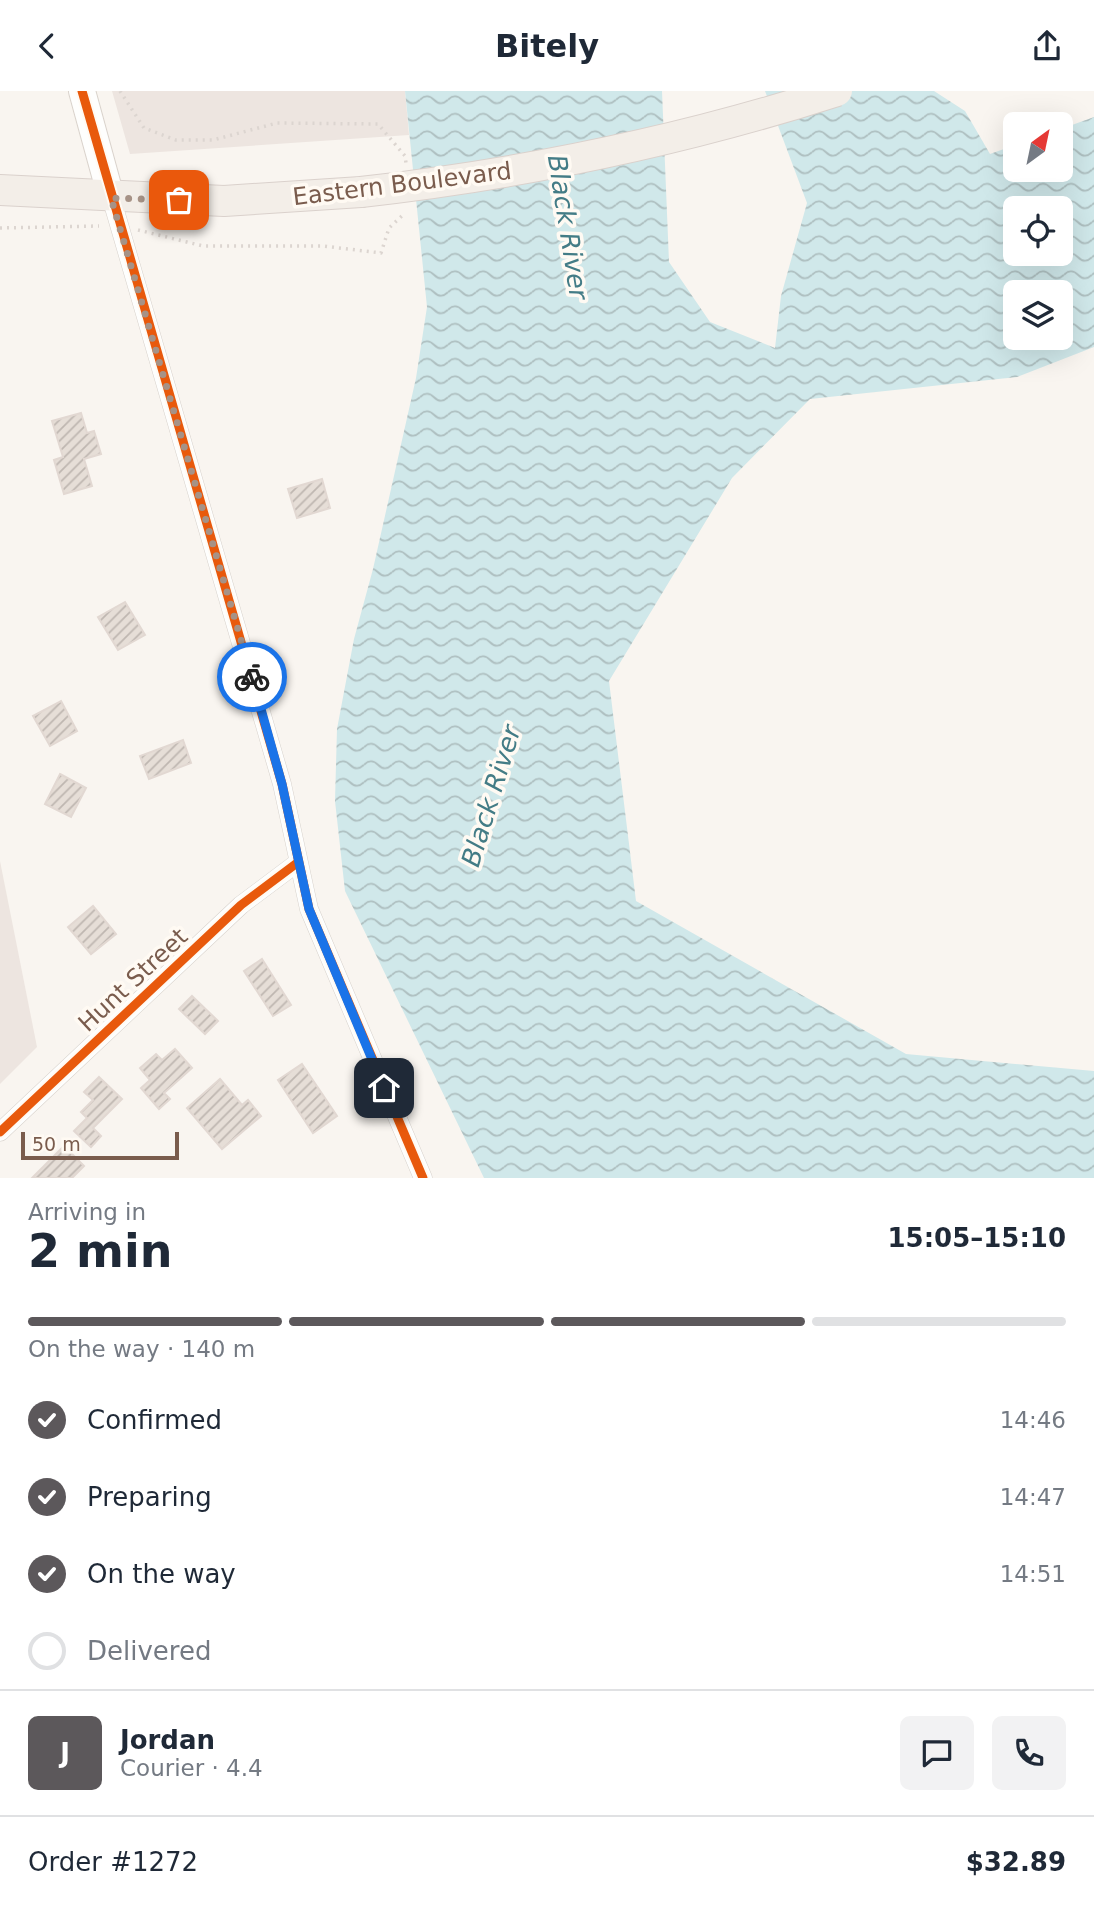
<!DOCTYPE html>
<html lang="en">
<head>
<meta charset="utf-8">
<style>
	:root { --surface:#fff; --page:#f2f2f3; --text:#1f2937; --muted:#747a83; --line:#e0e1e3; --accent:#5c585b }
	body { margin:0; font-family:"DejaVu Sans",sans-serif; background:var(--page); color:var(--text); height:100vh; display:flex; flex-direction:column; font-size:26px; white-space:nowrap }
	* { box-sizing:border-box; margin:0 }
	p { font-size:23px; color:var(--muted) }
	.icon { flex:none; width:38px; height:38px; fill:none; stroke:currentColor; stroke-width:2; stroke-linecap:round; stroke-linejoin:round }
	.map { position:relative; height:1087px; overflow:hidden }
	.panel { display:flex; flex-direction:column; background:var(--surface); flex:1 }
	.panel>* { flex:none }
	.needle { width:46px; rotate:33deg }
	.fabs { position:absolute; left:1003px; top:21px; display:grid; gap:14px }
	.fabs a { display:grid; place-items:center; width:70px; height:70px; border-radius:10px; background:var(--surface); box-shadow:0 7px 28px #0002; font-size:35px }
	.scale { position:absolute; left:21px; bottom:18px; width:158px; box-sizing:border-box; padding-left:7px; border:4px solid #7a5c4d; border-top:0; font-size:19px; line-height:24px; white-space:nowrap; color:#7a5c4d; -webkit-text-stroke:5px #fffaf3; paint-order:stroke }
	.pin { position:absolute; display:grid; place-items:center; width:60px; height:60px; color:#fff; margin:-30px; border-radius:14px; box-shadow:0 4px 10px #0006 }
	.courier { position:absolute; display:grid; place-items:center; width:70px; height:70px; margin:-35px; border:5px solid #1a73e8; border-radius:50%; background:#fff; color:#222; box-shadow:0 2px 9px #0007 }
	.headline em { font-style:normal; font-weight:700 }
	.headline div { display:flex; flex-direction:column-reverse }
	.headline { display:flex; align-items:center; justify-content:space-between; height:119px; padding:0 28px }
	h1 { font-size:46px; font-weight:700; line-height:52px }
	.bar { display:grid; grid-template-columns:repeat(4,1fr); gap:10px 7px; align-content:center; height:84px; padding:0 28px }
	.bar i { height:9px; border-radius:5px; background:var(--line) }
	.bar .current { background:var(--accent) }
	.bar p { grid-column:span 4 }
	.line { display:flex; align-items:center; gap:18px; padding:0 28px; border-top:2px solid var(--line) }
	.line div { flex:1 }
	.round { display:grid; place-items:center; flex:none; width:74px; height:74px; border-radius:10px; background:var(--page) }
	ol { padding:0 28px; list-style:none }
	li { display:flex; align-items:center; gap:21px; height:77px }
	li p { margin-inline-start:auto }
	li .icon { padding:7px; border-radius:50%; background:var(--accent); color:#fff; stroke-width:4 }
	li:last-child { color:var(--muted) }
	li i { width:38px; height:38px; border:4px solid var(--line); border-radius:50% }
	header { display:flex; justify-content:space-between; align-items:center; height:91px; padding:0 28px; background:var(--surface); font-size:32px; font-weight:700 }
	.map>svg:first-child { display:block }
</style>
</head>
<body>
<header><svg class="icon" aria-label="back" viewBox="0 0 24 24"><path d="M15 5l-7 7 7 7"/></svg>Bitely<svg class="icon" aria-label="share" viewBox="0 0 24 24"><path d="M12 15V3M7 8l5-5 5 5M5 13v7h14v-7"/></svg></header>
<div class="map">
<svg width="1094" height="1087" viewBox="0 0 1094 1087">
	<defs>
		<pattern id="water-waves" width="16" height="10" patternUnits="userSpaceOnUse" patternTransform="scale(1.75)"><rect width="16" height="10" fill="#d0e8ea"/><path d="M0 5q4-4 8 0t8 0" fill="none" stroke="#aebfc0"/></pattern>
		<pattern id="building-hatch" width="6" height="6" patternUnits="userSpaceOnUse" patternTransform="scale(1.75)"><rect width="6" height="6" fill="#e6ded7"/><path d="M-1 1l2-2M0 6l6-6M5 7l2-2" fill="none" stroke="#bfb7b1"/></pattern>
	</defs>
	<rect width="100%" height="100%" fill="#f9f5f0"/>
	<!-- industrial -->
	<g fill="#ede5e0">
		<path d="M112 0H405L409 44 130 63Z"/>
		<path d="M0 770 37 956 0 993Z"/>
	</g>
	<!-- water -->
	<path fill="url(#water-waves)" fill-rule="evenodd" d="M405 0H662L669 171 710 231 775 257 781 205 807 112 765 0H934L965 20 990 63 1015 54V79H1060L1061 38 1094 26V256L1017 286 810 308 732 387 609 590 636 810 906 963 1094 980V1087H484L345 800 335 710 337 638 354 548 373 478 416 287 427 216ZM1015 117H1060V163H1015ZM1015 201H1060V247H1015Z"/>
	<!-- building -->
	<g fill="url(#building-hatch)" stroke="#e2d8d2" stroke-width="2">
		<path d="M81 322 87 342 94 340 101 363 84 368 92 395 64 403 54 369 63 366 52 330Z"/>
		<path d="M322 388 330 417 297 427 288 398Z"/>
		<path d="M125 511 145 544 118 559 98 526Z"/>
		<path d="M61 610 77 640 50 655 33 625Z"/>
		<path d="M183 649 191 672 149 688 140 665Z"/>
		<path d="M60 683 86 697 71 726 45 713Z"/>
		<path d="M93 815 116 843 91 863 68 836Z"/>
		<path d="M262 868 291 914 273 925 244 880Z"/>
		<path d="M192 905 218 930 205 943 179 918Z"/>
		<path d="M175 958 192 977 164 1002 170 1008 159 1018 141 997 150 989 140 977 156 963 162 969Z"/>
		<path d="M302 973 337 1025 313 1042 278 989Z"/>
		<path d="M99 986 122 1008 93 1037 101 1045 91 1056 74 1040 87 1027 81 1021 93 1009 84 1001Z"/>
		<path d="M220 988 242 1014 248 1009 261 1025 222 1058 187 1017Z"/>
		<path d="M64 1055 84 1075 72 1087H32Z"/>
	</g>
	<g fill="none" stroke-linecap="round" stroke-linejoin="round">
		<!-- street casing -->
		<g stroke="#d7d1cb" stroke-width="19">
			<g id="street">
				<path d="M111 106 282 693 309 818 423 1087"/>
				<path d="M0 1041 241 814 297 772"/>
			</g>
		</g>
		<!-- secondary casing -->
		<g stroke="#d9d2cb" stroke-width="28">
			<path id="secondary" d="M82 0 111 106"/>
		</g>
		<!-- primary casing -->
		<g stroke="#dad1cc" stroke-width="32">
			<path id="primary" d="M0 99 224 110 361 101"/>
		</g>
		<!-- path -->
		<g stroke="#dcd5d0" stroke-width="3.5" stroke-dasharray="2 5" stroke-linecap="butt">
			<path d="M120 0 144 37 176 49H213L277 32 378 33 405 65 406 72"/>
			<path d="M0 137 99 135"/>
			<path d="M138 139 203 155H323L381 162 389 137 405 122"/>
		</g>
		<!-- street -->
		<use href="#street" stroke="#fefefd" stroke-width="18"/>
		<!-- secondary -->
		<use href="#secondary" stroke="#fefefd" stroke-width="26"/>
		<!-- primary -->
		<use href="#primary" stroke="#f3eee8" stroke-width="30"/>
		<!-- primary-bridge casing -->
		<g stroke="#dad1cc" stroke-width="32" stroke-linecap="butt">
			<path id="primary-bridge" d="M361 101C522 83 682 50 837 0"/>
		</g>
		<!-- primary-bridge -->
		<use href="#primary-bridge" stroke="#f3eee8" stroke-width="30"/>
		<!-- cycleway casing -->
		<g stroke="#fffaf3" stroke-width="13">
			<g id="cycleway">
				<path d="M82 0 282 693 309 818 423 1087"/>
				<path d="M0 1041 241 814 297 772"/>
			</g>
		</g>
		<!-- cycleway -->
		<use href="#cycleway" stroke="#e8590c" stroke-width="9"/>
	</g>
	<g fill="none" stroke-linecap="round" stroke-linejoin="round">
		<!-- done -->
		<path stroke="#a69286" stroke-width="7" stroke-dasharray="0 12.6" d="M179 109 111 107 252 586"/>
		<!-- route -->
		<path stroke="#1a73e8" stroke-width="9" d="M252 586 282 693 309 818 384 997"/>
	</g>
	<g text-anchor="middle" stroke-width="7" stroke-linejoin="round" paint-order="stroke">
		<!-- street labels -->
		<g font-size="24" fill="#7a5c4d" stroke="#fffaf3">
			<text transform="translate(402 93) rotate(-7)" y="8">Eastern Boulevard</text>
			<text transform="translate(133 889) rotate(-43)" y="8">Hunt Street</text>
		</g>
		<!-- water labels -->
		<g font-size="26" font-style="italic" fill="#437c86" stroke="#fffaf3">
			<text transform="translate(568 136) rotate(81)" y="9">Black River</text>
			<text transform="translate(491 705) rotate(-73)" y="9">Black River</text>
		</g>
	</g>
</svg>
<div class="fabs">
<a><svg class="needle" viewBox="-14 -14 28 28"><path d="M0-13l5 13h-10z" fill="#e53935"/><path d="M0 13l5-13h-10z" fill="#747a83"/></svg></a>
<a><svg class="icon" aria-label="locate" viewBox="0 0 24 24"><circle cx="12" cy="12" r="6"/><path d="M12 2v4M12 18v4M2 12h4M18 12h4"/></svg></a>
<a><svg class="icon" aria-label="layers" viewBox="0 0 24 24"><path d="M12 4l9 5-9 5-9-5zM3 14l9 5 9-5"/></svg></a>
</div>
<div class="scale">50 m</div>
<div class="pin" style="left:179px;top:109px;background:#ea580c"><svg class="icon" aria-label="bag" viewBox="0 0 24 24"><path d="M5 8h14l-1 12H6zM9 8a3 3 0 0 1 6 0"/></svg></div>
<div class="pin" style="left:384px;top:997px;background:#1f2937"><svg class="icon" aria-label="home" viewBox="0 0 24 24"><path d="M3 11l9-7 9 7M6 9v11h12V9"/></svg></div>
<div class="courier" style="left:252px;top:586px"><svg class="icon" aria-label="bike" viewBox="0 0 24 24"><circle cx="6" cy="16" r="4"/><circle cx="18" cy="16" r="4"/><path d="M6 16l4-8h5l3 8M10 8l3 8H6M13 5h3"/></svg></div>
</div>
<section class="panel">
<div class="headline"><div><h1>2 min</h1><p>Arriving in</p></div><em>15:05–15:10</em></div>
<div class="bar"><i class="current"></i><i class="current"></i><i class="current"></i><i></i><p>On the way · 140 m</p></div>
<ol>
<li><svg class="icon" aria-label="check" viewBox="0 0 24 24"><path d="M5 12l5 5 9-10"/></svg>Confirmed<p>14:46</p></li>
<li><svg class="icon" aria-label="check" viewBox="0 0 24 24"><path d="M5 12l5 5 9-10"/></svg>Preparing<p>14:47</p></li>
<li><svg class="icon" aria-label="check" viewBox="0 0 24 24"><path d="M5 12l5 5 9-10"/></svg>On the way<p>14:51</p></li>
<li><i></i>Delivered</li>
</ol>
<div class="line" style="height:126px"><b class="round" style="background:var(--accent);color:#fff">J</b><div><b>Jordan</b><p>Courier · 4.4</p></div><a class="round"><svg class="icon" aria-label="chat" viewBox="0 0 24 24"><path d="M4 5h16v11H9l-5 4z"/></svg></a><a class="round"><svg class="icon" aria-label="phone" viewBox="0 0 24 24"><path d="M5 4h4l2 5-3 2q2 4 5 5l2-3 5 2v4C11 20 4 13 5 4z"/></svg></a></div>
<div class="line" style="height:91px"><div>Order #1272</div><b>$32.89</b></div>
</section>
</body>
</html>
